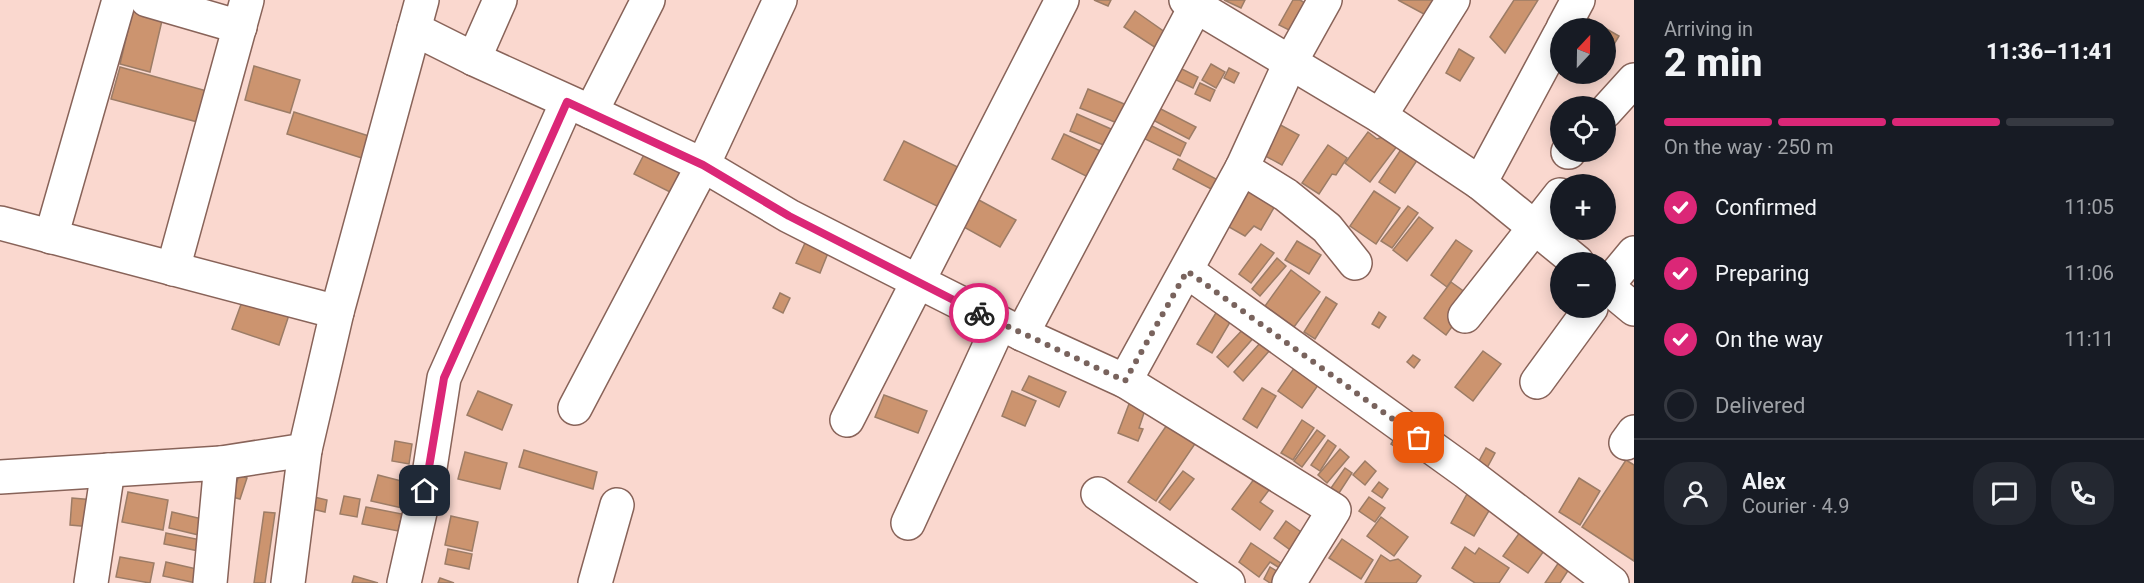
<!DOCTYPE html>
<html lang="en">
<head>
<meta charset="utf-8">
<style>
	:root { --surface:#171b24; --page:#242831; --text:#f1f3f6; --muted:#9ea1a6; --line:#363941; --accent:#db2777 }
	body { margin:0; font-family:Roboto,sans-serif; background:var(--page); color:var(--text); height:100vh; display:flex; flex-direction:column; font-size:22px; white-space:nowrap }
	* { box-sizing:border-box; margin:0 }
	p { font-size:20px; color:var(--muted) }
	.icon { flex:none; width:33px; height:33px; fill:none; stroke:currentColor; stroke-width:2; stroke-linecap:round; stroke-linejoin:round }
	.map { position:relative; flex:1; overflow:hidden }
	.side { display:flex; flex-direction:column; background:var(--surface); width:510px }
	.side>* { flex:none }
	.needle { width:39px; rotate:22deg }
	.buttons { position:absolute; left:1550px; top:18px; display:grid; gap:12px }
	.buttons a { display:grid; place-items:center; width:66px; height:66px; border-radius:50%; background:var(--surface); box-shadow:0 3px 15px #0003; font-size:30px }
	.pin { position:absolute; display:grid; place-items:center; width:51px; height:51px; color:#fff; margin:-26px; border-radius:12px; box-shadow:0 3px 9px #0006 }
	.courier { position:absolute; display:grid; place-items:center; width:60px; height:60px; margin:-30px; border:4px solid #db2777; border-radius:50%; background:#fff; color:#222; box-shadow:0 2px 8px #0007 }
	.head em { font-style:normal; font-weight:800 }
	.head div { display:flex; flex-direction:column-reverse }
	.head { display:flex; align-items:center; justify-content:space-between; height:102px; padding:0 30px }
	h1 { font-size:39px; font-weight:800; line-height:45px }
	.bar { display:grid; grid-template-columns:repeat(4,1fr); gap:9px 6px; align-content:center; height:72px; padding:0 30px }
	.bar i { height:8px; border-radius:4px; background:var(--line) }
	.bar .active { background:var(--accent) }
	.bar p { grid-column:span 4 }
	.line { display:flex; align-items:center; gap:15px; padding:0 30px; border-top:2px solid var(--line) }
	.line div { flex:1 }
	.round { display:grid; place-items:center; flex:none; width:63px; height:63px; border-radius:24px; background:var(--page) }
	ol { padding:0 30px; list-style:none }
	li { display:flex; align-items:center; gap:18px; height:66px }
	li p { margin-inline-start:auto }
	li .icon { padding:6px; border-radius:50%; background:var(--accent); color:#fff; stroke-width:4 }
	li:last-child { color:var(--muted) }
	li i { width:33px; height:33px; border:3px solid var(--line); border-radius:50% }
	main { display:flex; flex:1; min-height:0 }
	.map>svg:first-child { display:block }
</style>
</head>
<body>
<main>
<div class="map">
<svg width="1634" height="583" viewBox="0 0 1634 583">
	<rect width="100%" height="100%" fill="#fad8cf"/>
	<!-- building -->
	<g fill="#cc946f" stroke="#9c7c66" stroke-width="1.5">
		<path d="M1094 0H1111L1108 6Z"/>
		<path d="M1224 0H1245L1241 8Z"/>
		<path d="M1293 0H1300L1312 7 1297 34 1279 25Z"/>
		<path d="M1398 0H1446L1435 20Z"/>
		<path d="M1514 0H1538L1505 53 1490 37Z"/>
		<path d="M134 5 164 12 150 72 120 64Z"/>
		<path d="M1135 11 1169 35 1159 50 1124 27Z"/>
		<path d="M1584 16 1619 36 1610 51 1605 48V28H1576Z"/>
		<path d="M1605 48 1614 53 1605 69Z"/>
		<path d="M1459 49 1474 58 1460 81 1446 73Z"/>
		<path d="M1211 64 1225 72 1216 88 1202 80Z"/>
		<path d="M254 66 300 80 290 113 245 100Z"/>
		<path d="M1176 66 1198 77 1193 88 1170 77Z"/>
		<path d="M120 67 214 93 205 124 111 99Z"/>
		<path d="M1229 68 1239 73 1234 83 1224 78Z"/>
		<path d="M1200 83 1215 90 1210 101 1195 94Z"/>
		<path d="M1088 89 1129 106 1122 125 1080 108Z"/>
		<path d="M1155 106 1196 127 1189 139 1149 118Z"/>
		<path d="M294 112 372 137 365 159 287 134Z"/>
		<path d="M1077 114 1120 133 1113 149 1070 131Z"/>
		<path d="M1275 122 1299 135 1282 165 1258 152Z"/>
		<path d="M1146 123 1186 143 1180 156 1139 136Z"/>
		<path d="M1368 132 1377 139 1385 136 1398 145 1370 182 1345 163Z"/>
		<path d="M1064 134 1105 153 1092 179 1052 159Z"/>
		<path d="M904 141 966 171 947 211 884 180Z"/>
		<path d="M649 145 687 164 672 193 634 174Z"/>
		<path d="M1328 145 1347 158 1336 175 1332 174 1319 194 1302 183Z"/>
		<path d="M1402 148 1418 159 1395 193 1379 182Z"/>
		<path d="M1178 159 1218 180 1213 190 1173 169Z"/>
		<path d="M1248 180 1275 206 1261 230 1254 226 1245 236 1222 223Z"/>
		<path d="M1374 191 1400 208 1376 244 1350 226Z"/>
		<path d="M977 199 1016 220 1000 247 962 226Z"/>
		<path d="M1408 206 1418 213 1392 248 1381 241Z"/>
		<path d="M1419 217 1433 228 1407 261 1393 250Z"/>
		<path d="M1456 240 1472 251 1447 287 1431 275Z"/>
		<path d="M1297 241 1321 255 1309 274 1285 260Z"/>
		<path d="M805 243 828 253 820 273 796 263Z"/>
		<path d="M1261 244 1274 253 1251 283 1239 274Z"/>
		<path d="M1277 258 1286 266 1260 296 1252 289Z"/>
		<path d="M1291 270 1320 292 1294 327 1265 306Z"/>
		<path d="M1451 282 1473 298 1446 335 1424 318Z"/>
		<path d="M780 293 790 298 783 313 773 308Z"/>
		<path d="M1326 297 1337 304 1315 339 1304 332Z"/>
		<path d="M243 299 289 315 279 345 232 329Z"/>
		<path d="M1222 303 1236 312 1212 353 1197 344Z"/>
		<path d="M1379 312 1386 317 1379 328 1372 324Z"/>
		<path d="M1246 326 1256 335 1228 367 1217 357Z"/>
		<path d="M1261 342 1270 350 1243 381 1234 372Z"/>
		<path d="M1483 351 1501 364 1473 401 1455 387Z"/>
		<path d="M1413 355 1420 360 1414 368 1407 362Z"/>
		<path d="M1297 364 1321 381 1302 408 1278 391Z"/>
		<path d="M1029 376 1066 392 1059 407 1022 390Z"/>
		<path d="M1262 388 1276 396 1257 428 1243 419Z"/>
		<path d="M478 391 512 405 502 430 467 415Z"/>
		<path d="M1012 391 1036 401 1025 426 1002 416Z"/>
		<path d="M884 395 927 411 918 433 875 417Z"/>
		<path d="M1129 404 1145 410 1139 428 1143 429 1138 441 1118 433Z"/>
		<path d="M1173 416 1201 435 1156 501 1128 482Z"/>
		<path d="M1302 420 1314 428 1293 460 1281 453Z"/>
		<path d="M1317 430 1325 436 1302 467 1294 461Z"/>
		<path d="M1396 436 1402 440 1397 448 1391 444Z"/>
		<path d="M1328 440 1336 446 1320 471 1311 465Z"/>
		<path d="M395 441 412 444 409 464 392 461Z"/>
		<path d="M1486 448 1495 453 1487 468 1478 463Z"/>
		<path d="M1340 449 1349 457 1327 483 1318 475Z"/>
		<path d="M524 450 597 472 593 489 519 467Z"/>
		<path d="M465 452 507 463 500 489 458 479Z"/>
		<path d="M1626 460 1634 465V561L1582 527Z"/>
		<path d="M1365 461 1376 471 1365 485 1353 475Z"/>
		<path d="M1345 468 1352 473 1339 493 1331 488Z"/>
		<path d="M1183 471 1194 479 1170 510 1159 502Z"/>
		<path d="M1260 471 1275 482 1260 502 1273 511 1260 530 1232 509Z"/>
		<path d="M239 475 247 478 240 499 232 497Z"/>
		<path d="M378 475 417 485 411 510 371 501Z"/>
		<path d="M1579 478 1600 491 1580 525 1559 512Z"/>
		<path d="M1379 482 1388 489 1382 498 1372 491Z"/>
		<path d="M1472 485 1496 499 1474 536 1451 523Z"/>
		<path d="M128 492 168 500 163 530 122 522Z"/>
		<path d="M310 496 327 500 325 512 308 508Z"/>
		<path d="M344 496 360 499 357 517 340 514Z"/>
		<path d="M1369 497 1385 508 1375 522 1359 511Z"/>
		<path d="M72 498 94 500 92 527 70 525Z"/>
		<path d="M366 507 402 514 398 531 362 524Z"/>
		<path d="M172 512 211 521 207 537 169 528Z"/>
		<path d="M264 512 275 513 265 583H254Z"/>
		<path d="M451 516 478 522 472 551 445 545Z"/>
		<path d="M1381 517 1408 537 1394 556 1367 536Z"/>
		<path d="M1286 521 1308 537 1300 557 1274 538Z"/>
		<path d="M1525 525 1549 544 1528 573 1503 556Z"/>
		<path d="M166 533 206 541 204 552 164 544Z"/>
		<path d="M1342 539 1373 560 1361 579 1329 558Z"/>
		<path d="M1251 543 1291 570 1284 583H1270L1264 579 1270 567 1280 573 1283 570 1270 562 1259 577 1239 562Z"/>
		<path d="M1465 547 1475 554 1479 548 1509 568 1499 583H1475L1452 568Z"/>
		<path d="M448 549 472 554 469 569 445 564Z"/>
		<path d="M1381 555 1390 561 1398 559 1421 576 1416 583H1365Z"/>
		<path d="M1563 556 1573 563 1560 583H1545Z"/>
		<path d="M120 557 154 563 150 583 116 577Z"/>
		<path d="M166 562 201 570 196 583 163 576Z"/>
		<path d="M354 576 378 583H352Z"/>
		<path d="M440 578 454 583H438Z"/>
	</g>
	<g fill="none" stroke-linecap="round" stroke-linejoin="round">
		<!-- minor casing -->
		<g stroke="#886359" stroke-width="36">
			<g id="minor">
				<path d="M147 0 240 27"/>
				<path d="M1186 0 1380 116 1480 183 1577 262"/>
				<path d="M1563 28 1578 0"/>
				<path d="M414 29 474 59 591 112 703 165 789 216 917 281 1022 334 1125 381 1334 510 1289 583"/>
				<path d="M474 59 500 0"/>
				<path d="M591 112 648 0"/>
				<path d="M1605 112 1634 80"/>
				<path d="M1380 116 1453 0"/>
				<path d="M1568 152H1569"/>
				<path d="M1242 168 1286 195 1327 228 1355 263"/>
				<path d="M1480 183 1560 34"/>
				<path d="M0 223 337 312 305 450 221 463"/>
				<path d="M51 237 119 0"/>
				<path d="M173 269 247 0"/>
				<path d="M1187 271 1466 472 1612 583"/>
				<path d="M1605 285 1634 309"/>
				<path d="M1605 288 1634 253"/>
				<path d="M337 312 422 0"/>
				<path d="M1465 316 1560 195"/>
				<path d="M1022 334 1199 0"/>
				<path d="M1125 381 1242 168 1291 61 1325 0"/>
				<path d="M1537 382 1591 308"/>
				<path d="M575 408 703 165 780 0"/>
				<path d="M847 420 1062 0"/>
				<path d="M1626 443 1634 432"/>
				<path d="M0 477 221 463 210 583"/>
				<path d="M1098 494 1228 583"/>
				<path d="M908 523 1000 323"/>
				<path d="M91 583 108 470"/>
				<path d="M288 583 305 450"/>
				<path d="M404 583 430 468 444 378 567 102"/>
				<path d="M595 583 617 505"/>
			</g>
		</g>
		<!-- minor -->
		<use href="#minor" stroke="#fff" stroke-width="33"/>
	</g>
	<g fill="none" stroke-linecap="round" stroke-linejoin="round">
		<!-- done -->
		<path stroke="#79635d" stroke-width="6" stroke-dasharray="0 10.8" d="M979 313 1125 381 1187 271 1419 438"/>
		<!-- route -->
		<path stroke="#db2777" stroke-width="8" d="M425 491 444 378 567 102 703 165 789 216 979 313"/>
	</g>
</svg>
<div class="buttons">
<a><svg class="needle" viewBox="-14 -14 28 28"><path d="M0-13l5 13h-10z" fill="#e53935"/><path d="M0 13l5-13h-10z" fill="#9ea1a6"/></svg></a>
<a><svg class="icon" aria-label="locate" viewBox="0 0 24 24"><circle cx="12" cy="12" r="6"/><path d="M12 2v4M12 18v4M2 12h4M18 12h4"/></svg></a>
<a>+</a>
<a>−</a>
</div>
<div class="pin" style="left:1419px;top:438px;background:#ea580c"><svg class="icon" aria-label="bag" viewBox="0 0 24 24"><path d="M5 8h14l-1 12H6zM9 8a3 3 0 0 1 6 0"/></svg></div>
<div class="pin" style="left:425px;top:491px;background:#1f2937"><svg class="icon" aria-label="home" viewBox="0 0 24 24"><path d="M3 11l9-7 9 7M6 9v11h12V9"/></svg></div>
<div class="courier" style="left:979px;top:313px"><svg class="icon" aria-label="bike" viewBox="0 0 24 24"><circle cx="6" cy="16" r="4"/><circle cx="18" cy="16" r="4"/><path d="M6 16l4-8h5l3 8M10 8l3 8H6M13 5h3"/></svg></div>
</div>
<section class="side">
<div class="head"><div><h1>2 min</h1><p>Arriving in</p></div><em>11:36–11:41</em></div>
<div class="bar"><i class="active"></i><i class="active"></i><i class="active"></i><i></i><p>On the way · 250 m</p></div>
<ol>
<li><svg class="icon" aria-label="check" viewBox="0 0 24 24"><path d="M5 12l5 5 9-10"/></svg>Confirmed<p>11:05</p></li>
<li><svg class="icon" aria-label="check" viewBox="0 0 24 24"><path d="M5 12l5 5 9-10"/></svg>Preparing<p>11:06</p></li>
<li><svg class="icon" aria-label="check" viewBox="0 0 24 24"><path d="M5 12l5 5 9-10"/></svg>On the way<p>11:11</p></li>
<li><i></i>Delivered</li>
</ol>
<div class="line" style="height:108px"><a class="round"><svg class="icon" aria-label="person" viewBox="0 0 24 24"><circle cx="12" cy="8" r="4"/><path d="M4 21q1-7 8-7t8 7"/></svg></a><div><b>Alex</b><p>Courier · 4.9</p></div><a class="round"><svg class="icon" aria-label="chat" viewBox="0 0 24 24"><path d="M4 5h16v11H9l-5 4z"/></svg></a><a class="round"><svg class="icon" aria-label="phone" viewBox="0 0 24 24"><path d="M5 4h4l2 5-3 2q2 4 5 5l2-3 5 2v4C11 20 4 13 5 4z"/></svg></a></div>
</section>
</main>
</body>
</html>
